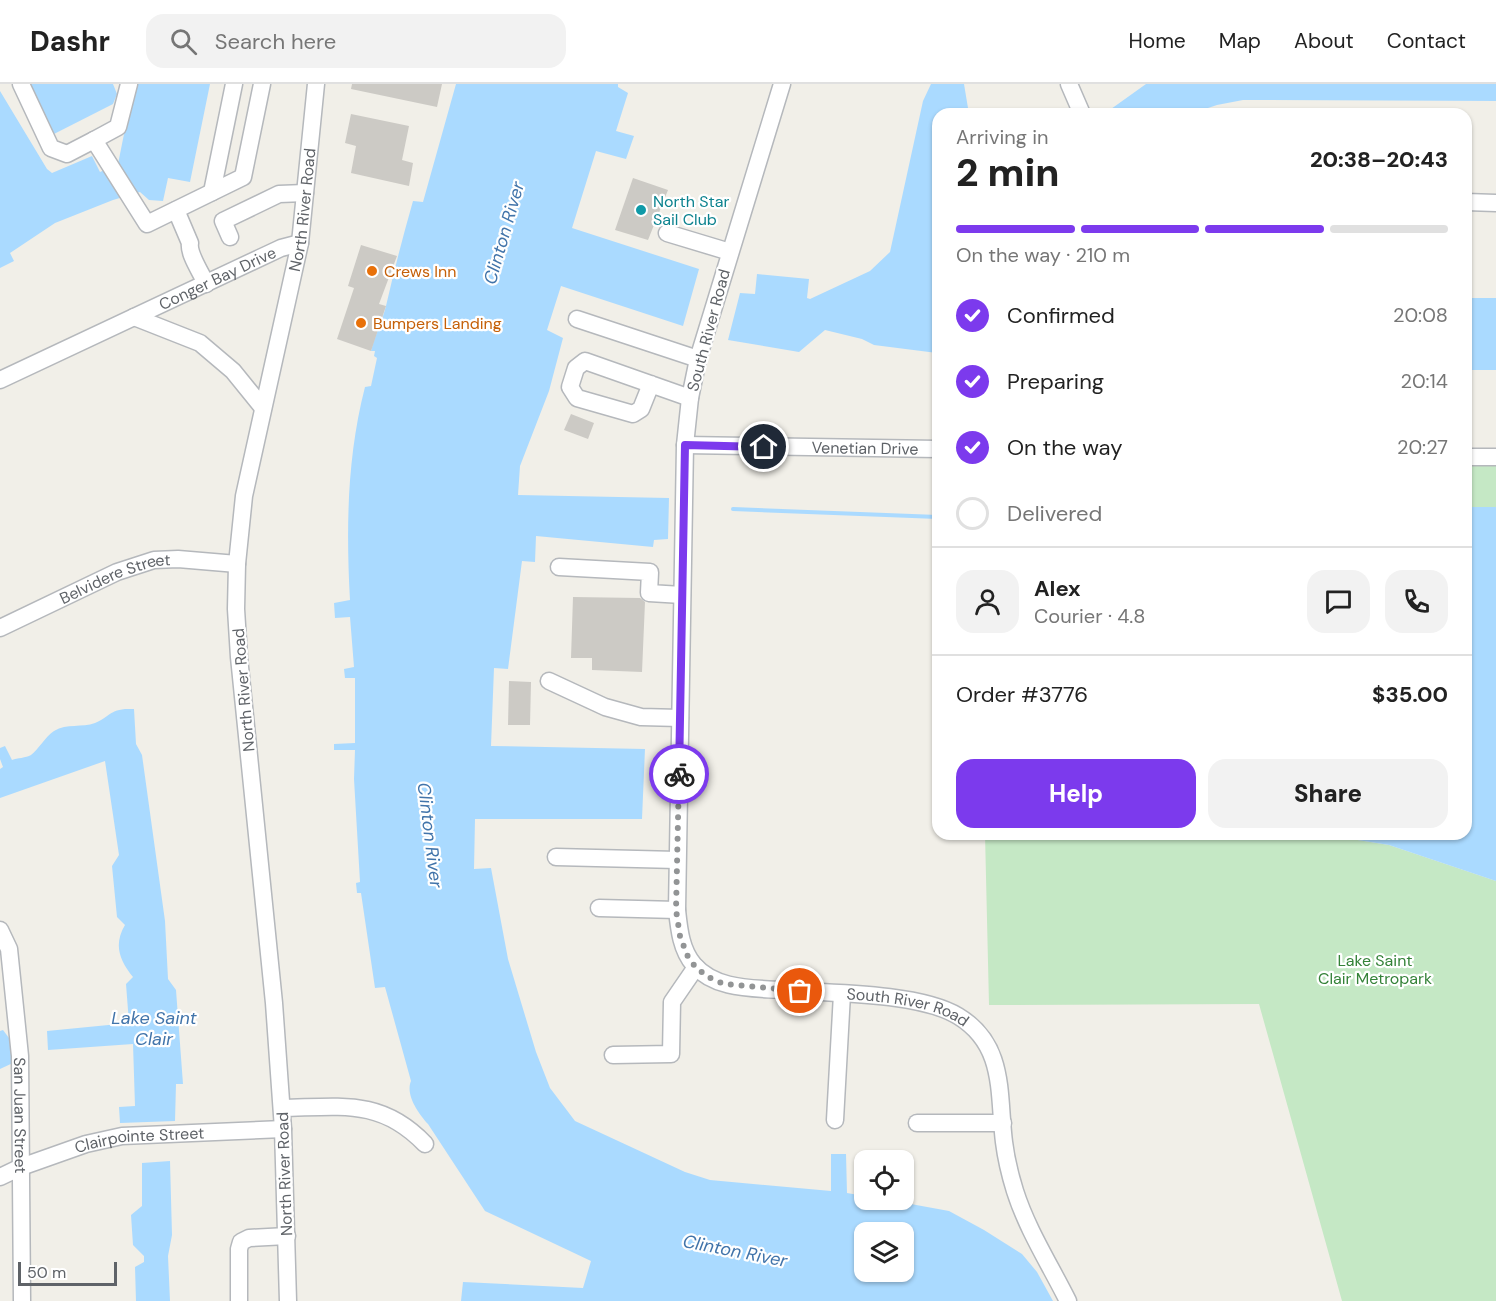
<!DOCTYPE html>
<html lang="en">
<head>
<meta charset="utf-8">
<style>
	:root { --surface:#fff; --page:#f2f2f2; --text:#222; --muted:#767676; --line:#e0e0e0; --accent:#7c3aed }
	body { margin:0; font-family:"DM Sans",sans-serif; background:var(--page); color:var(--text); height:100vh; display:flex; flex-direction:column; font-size:22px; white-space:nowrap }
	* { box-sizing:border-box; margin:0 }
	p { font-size:20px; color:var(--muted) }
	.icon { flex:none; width:33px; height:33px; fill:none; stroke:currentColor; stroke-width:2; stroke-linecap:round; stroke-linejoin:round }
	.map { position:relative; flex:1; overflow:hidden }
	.details { position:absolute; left:932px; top:24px; width:540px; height:732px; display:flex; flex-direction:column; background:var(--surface); border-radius:18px; box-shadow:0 2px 4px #0004 }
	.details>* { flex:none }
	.buttons { position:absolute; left:854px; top:1066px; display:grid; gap:12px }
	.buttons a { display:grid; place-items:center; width:60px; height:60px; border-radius:12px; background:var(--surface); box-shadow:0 2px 4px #0004; font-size:30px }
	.scale { position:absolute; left:18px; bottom:15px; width:99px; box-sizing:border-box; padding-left:6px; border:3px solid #5f6368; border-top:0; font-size:16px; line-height:21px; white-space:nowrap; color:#5f6368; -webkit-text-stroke:4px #fff; paint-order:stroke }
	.pin { position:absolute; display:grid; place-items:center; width:51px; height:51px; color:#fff; margin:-26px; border:3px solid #fff; border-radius:50%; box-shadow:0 2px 6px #0007 }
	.courier { position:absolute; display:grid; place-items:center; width:60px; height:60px; margin:-30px; border:4px solid #7c3aed; border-radius:50%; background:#fff; color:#222; box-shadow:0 2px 8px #0007 }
	.head em { font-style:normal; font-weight:800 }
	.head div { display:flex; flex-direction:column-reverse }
	.head { display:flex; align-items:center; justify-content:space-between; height:102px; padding:0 24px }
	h1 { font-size:39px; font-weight:800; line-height:45px }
	.bar { display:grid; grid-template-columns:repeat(4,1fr); gap:9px 6px; align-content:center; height:72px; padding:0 24px }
	.bar i { height:8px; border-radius:4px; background:var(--line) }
	.bar .active { background:var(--accent) }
	.bar p { grid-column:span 4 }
	.line { display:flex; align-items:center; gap:15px; padding:0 24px; border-top:2px solid var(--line) }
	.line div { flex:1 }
	.round { display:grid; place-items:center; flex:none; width:63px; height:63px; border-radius:18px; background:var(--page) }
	ol { padding:0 24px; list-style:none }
	li { display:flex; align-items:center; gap:18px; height:66px }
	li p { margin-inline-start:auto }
	li .icon { padding:6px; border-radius:50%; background:var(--accent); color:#fff; stroke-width:4 }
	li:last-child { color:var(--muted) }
	li i { width:33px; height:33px; border:3px solid var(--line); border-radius:50% }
	.primary-button { display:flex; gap:12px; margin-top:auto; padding:12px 24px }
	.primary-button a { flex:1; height:69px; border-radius:18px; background:var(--accent); color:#fff; font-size:24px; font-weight:800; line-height:69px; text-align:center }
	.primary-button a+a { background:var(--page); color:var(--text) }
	header { display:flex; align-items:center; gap:36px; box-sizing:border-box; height:84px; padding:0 30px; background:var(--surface); border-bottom:2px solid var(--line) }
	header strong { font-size:28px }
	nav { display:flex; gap:33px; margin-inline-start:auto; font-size:21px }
	.search { width:420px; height:54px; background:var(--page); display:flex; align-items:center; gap:15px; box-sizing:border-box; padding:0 21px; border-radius:18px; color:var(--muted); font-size:22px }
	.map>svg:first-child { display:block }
</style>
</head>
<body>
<header>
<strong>Dashr</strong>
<div class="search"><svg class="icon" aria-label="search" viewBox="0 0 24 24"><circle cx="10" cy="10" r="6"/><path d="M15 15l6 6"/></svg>Search here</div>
<nav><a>Home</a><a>Map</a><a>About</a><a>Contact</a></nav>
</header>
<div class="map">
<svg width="1496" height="1217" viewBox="0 0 1496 1217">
	<rect width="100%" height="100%" fill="#f1efe8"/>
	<!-- green -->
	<g fill="#c5e8c5">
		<path d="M1466 377 1496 378V423H1466Z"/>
		<path d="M985 750H1320L1389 761 1496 797V1217H1342L1259 920 989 921Z"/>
	</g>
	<!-- water -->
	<g fill="#aadaff" fill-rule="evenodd">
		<path d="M29 0H113L117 10 113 20 52 51Z"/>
		<path d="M134 0H210L190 98 168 94 163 117 149 116 140 108 113 116 55 139 10 169 14 177 0 184V7L47 85 52 89 92 72 100 88 118 80Z"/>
		<path d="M456 0H618V3L628 9 616 47 634 52 626 75 596 67 572 144 699 185 683 242 561 202 547 246 563 254 549 307 520 382 518 411 669 414 668 455 654 456 653 463 536 452 535 478 522 477 508 585 494 584 491 662 645 665 642 735H475L474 785 491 784 508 875 536 968 550 1004 575 1037 685 1088 710 1096 831 1107V1070H846L847 1109 864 1112V1116H889L949 1127 984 1146 1022 1170 1037 1188 1053 1217H461L463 1198 583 1204 591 1177 485 1127 428 1040C419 1030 405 1011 411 997L385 903 375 904 361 809H357L356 799 360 798 354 695 355 666H334V660L355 659V594H345L344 585 354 583 350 533 335 534 334 519 350 516C346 444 347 373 365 303L371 302 377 274 374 272 375 267H371C375 251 382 238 386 222 394 187 403 152 413 117L423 118ZM864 1149H903V1188H864Z"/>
		<path d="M931 0H964L969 30H938L937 269 874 261 862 255 825 246 799 268 728 256 740 209 755 210 757 190 809 195 807 214 810 215 870 187 890 168 923 17Z"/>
		<path d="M1146 0H1496V17L1243 16 1217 21 1190 30H1104Z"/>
		<rect x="1466" y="214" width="30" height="72"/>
		<path d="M1466 423H1496V797L1389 761 1320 750H1466Z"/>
		<path d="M125 625H134L136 660 142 671 165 837 168 895 176 906 183 1000H176L175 1037 120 1039 119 1023 135 1022 133 960 48 966 47 947 129 939 126 900 133 893C120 877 113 861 125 841L117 833 112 782 119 771 105 677 0 714V685L3 683 0 675V664L5 662 12 676C17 674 26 674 31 671 38 666 45 653 54 647 67 639 82 644 95 639 108 634 108 627 125 625Z"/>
		<path d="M3 946 12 958 15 978 0 985V947Z"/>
		<path d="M170 1077 172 1151 168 1172 170 1217H136L135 1183 144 1178V1172L133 1161 131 1131 142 1122V1079Z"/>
	</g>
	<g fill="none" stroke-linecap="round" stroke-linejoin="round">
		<!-- stream -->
		<path stroke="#aadaff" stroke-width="4" d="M733 425 938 433"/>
	</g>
	<!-- building -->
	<g fill="#cccac5">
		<path d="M352 0H442L437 23 351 5Z"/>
		<path d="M351 30 409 42 402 76 413 79 409 102 351 89 356 62 345 59Z"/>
		<path d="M633 94 668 106 648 156 615 146Z"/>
		<path d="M361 161 397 172 379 220 386 222 371 267 337 255 354 204 348 202Z"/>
		<path d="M571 330 594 339 588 355 564 346Z"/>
		<path d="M573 513 640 514 645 518 642 588 592 586V574H571Z"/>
		<path d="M509 597 531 598 530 641H508Z"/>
	</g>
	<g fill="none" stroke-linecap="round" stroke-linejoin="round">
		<!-- minor casing -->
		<g stroke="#b5b8bc" stroke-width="19">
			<g id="minor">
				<path d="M21 0 51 64 67 70 94 56"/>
				<path d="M129 0 118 43 94 56 147 140 243 93 262 0"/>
				<path id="s1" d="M782 0 698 275 690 314 685 361 677 826C679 845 681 866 694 881 715 905 750 904 779 906 826 909 919 908 958 932 1006 961 998 1010 1004 1058 1006 1074 1010 1091 1015 1107 1027 1145 1050 1181 1068 1217"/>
				<path d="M1069 0 1082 30"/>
				<path d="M212 108 234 0"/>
				<path d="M1466 118 1496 119"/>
				<path d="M176 126 190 159C188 170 201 188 206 200"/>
				<path d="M667 149 730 168"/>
				<path d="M230 153 223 137 279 110 305 109"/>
				<path d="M134 233 200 259 233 287 263 324"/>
				<path d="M577 235 698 275"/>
				<path id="s2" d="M0 296 281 164 300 159"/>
				<path d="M651 300 641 325 633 330 577 314 570 303 576 284 585 277 690 314"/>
				<path id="s3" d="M685 361 938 365"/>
				<path d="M1466 373H1496"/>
				<path d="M559 483 650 488 649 509 682 511"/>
				<path id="s4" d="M0 544 117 488 154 476 178 475 237 480"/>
				<path d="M549 597 605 623 641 633 680 634"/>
				<path d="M556 773 677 776"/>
				<path d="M599 824 677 826"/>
				<path id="s5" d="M0 846 9 865 20 972 22 1217"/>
				<path d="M613 971 671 970 672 918 696 883"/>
				<path d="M282 1024C340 1023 381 1014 425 1060"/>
				<path d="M835 1036 842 910"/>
				<path d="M917 1039H1003"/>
				<path id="s6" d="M0 1093 21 1083 86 1060 122 1052 283 1045"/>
				<path d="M239 1217V1165L241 1158 249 1154 287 1152"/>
				<path id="s7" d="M288 1217 283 1045 274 919 239 573 236 525 237 480 244 412 300 159 316 0"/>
			</g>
		</g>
		<!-- minor -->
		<use href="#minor" stroke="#fff" stroke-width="16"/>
	</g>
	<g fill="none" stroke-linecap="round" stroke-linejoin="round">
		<!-- done -->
		<path stroke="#929495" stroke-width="6" stroke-dasharray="0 10.8" d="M679 690 676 826 680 852 687 871 693 880 706 892 724 900 800 907"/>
		<!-- route -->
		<path stroke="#7c3aed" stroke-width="8" d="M679 690 685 361 764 363"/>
	</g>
	<!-- markers -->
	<circle fill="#0f9aa8" stroke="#fff" stroke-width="2" cx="641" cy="126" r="6"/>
	<g fill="#e8710a" stroke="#fff" stroke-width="2">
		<circle cx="372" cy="187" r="6"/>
		<circle cx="361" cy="239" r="6"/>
	</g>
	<g text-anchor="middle" stroke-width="4.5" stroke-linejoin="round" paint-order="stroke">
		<!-- culture labels -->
		<g font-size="16" fill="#0d838f" stroke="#fff" text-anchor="start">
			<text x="653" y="123">North Star<tspan x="653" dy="18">Sail Club</tspan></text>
		</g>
		<!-- street labels -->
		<g font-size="16" fill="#5f6368" stroke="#fff">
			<text dy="6" stroke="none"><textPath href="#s7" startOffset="1100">North River Road</textPath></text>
			<text dy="6" stroke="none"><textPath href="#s2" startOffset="240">Conger Bay Drive</textPath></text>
			<text transform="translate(708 246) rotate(-75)" y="6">South River Road</text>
			<text dy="6" stroke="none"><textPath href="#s3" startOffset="180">Venetian Drive</textPath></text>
			<text dy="6" stroke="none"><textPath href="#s4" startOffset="126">Belvidere Street</textPath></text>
			<text transform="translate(243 606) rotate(-95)" y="6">North River Road</text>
			<text dy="6" stroke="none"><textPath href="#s1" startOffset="1120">South River Road</textPath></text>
			<text dy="6" stroke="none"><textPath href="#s5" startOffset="188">San Juan Street</textPath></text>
			<text dy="6" stroke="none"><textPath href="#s6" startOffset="146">Clairpointe Street</textPath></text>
			<text transform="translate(284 1090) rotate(-92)" y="6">North River Road</text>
		</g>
		<!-- food labels -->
		<g font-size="16" fill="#c56008" stroke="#fff" text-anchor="start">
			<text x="384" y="193">Crews Inn</text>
			<text x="373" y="245">Bumpers Landing</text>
		</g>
		<!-- park labels -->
		<g font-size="16" fill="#348238" stroke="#fff">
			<text x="1375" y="882">Lake Saint<tspan x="1375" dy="18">Clair Metropark</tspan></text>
		</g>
		<!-- water labels -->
		<g font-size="18" font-style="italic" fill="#4174aa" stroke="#fff">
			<text transform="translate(504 149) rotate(-74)" y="6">Clinton River</text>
			<text transform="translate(430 751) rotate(83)" y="6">Clinton River</text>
			<text x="154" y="940">Lake Saint<tspan x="154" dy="21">Clair</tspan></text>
			<text transform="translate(735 1167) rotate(11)" y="6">Clinton River</text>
		</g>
	</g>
</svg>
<div class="buttons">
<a><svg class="icon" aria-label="locate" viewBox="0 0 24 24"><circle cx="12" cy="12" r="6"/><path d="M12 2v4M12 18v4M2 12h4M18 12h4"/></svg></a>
<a><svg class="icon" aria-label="layers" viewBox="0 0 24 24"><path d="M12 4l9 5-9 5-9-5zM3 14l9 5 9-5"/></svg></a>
</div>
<div class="scale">50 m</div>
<div class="pin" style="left:800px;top:907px;background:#ea580c"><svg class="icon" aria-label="bag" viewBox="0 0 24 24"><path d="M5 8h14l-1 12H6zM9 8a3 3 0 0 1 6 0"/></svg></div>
<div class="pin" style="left:764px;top:363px;background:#1f2937"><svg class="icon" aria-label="home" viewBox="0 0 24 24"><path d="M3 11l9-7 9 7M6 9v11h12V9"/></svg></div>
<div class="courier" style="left:679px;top:690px"><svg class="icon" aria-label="bike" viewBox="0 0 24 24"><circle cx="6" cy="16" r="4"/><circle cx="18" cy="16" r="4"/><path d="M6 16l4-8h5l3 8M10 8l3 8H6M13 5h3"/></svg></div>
<section class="details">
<div class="head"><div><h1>2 min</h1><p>Arriving in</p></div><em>20:38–20:43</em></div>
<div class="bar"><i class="active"></i><i class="active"></i><i class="active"></i><i></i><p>On the way · 210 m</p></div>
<ol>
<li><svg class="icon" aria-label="check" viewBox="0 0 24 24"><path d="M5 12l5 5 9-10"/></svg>Confirmed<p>20:08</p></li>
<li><svg class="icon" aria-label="check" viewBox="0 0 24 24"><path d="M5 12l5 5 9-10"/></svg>Preparing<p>20:14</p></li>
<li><svg class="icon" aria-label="check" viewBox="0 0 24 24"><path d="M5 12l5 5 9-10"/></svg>On the way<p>20:27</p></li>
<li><i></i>Delivered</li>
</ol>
<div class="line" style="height:108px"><a class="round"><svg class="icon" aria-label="person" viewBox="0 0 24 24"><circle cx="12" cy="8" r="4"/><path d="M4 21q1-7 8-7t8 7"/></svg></a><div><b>Alex</b><p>Courier · 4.8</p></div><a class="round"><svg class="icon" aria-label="chat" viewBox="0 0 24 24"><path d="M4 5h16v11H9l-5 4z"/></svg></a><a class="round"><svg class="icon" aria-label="phone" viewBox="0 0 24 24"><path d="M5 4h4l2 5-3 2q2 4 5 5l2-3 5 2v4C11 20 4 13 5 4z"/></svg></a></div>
<div class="line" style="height:78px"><div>Order #3776</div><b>$35.00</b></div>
<div class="primary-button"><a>Help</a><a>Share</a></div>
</section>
</div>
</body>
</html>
